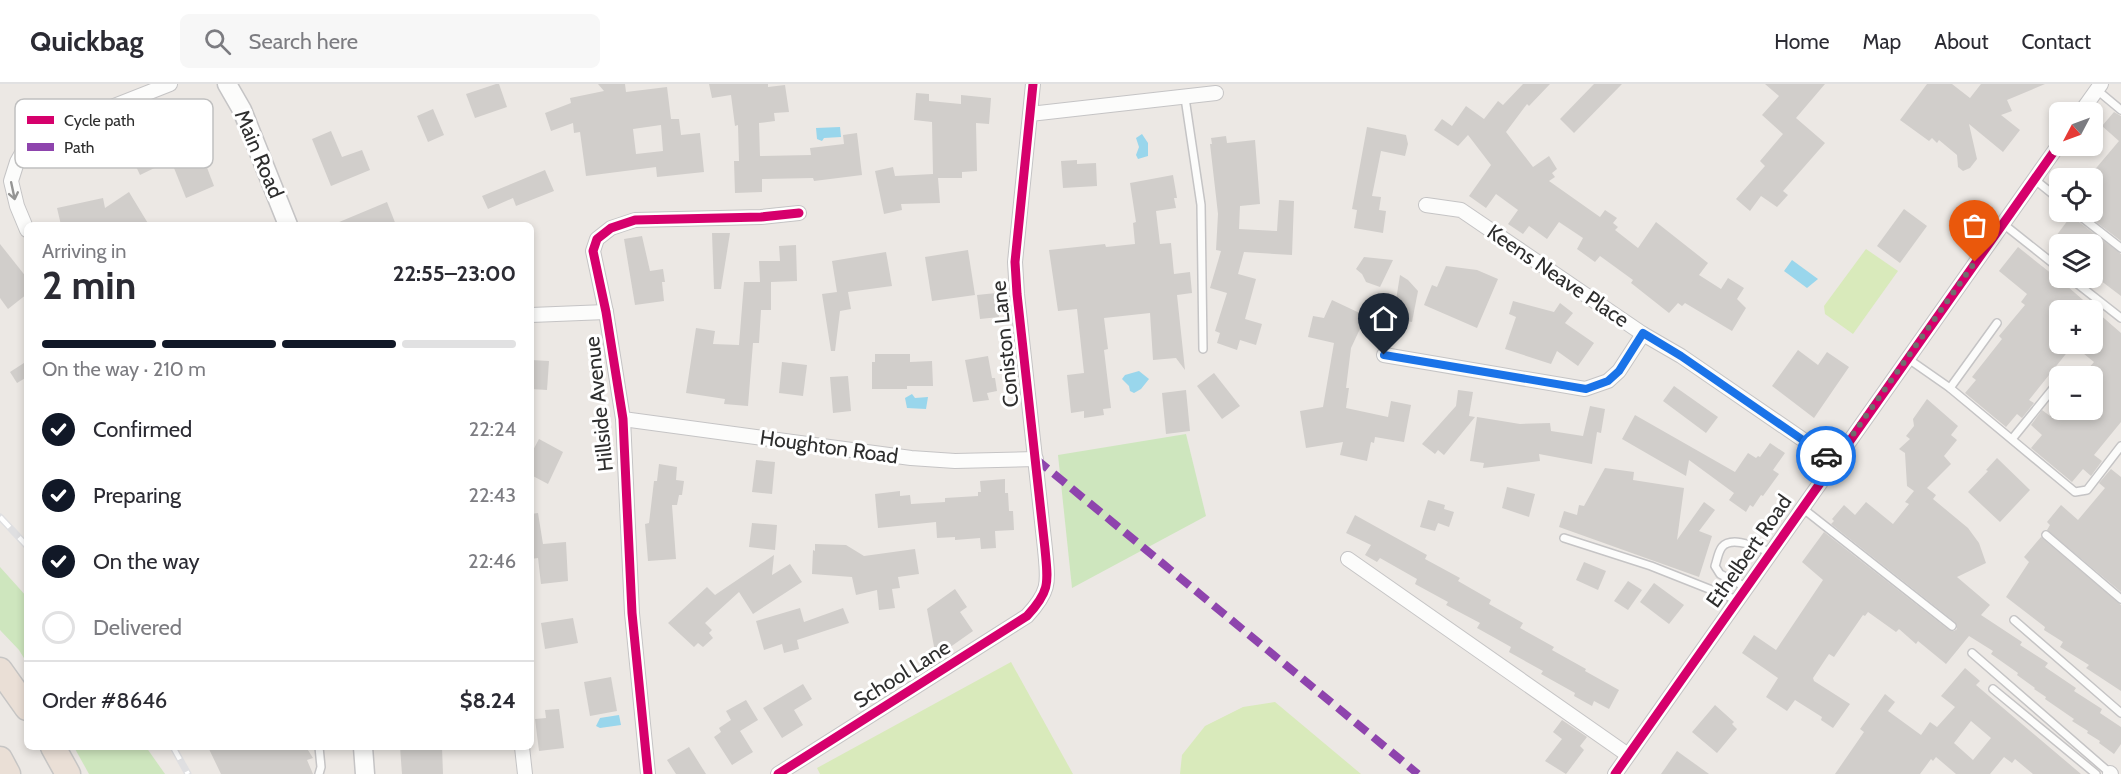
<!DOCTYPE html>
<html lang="en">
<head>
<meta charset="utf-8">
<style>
	:root { --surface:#fff; --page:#f7f7f7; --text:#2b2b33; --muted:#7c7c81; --line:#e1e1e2; --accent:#111827 }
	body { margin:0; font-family:Cabin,sans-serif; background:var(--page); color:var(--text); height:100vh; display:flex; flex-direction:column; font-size:22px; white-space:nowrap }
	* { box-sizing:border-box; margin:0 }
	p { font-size:20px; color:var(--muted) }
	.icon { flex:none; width:33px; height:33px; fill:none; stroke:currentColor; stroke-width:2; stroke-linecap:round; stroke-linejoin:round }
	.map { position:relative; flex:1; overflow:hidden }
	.side { position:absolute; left:24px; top:138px; width:510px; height:528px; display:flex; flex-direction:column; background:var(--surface); border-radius:9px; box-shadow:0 3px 9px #0003 }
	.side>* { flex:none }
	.needle { width:39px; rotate:229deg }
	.fabs { position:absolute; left:2049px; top:18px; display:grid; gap:12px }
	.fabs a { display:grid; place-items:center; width:54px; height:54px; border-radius:9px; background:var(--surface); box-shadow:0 3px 9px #0003; font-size:30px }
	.pin { position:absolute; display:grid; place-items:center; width:51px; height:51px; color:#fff; margin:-62px -26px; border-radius:50% 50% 50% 0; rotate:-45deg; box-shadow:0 0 6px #0007 }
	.pin .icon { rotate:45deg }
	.courier { position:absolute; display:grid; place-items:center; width:60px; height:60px; margin:-30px; border:4px solid #1a73e8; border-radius:50%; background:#fff; color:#222; box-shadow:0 2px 8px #0007 }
	.overview em { font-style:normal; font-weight:700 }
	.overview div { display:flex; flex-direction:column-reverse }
	.overview { display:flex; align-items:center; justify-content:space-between; height:102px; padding:0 18px }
	h1 { font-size:39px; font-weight:700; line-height:45px }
	.bar { display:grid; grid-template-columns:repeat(4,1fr); gap:9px 6px; align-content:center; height:72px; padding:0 18px }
	.bar i { height:8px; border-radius:4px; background:var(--line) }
	.bar .selected { background:var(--accent) }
	.bar p { grid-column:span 4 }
	.line { display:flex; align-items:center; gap:15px; padding:0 18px; border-top:2px solid var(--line) }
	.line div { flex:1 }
	ol { padding:0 18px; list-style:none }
	li { display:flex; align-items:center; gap:18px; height:66px }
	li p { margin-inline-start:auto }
	li .icon { padding:6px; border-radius:50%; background:var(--accent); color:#fff; stroke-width:4 }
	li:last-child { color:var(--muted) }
	li i { width:33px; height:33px; border:3px solid var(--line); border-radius:50% }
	header { display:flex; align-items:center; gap:36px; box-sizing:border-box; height:84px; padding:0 30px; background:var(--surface); border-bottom:2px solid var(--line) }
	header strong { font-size:28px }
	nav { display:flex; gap:33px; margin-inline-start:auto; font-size:21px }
	.search { width:420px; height:54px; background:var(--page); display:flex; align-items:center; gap:15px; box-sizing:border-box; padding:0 21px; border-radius:9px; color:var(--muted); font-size:22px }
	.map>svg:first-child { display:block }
</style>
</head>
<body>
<header>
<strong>Quickbag</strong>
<div class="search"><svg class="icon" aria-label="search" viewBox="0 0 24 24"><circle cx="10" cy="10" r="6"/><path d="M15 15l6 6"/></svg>Search here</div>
<nav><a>Home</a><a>Map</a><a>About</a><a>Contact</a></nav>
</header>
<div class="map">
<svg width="2121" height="690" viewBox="0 0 2121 690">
	<rect width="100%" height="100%" fill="#ece8e4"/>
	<!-- green -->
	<g fill="#cee6be">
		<path d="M1186 350 1206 432 1072 504 1058 371Z"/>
		<path d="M0 483 27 513V579L19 566 0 546Z"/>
		<path d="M74 663H146L165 690H89Z"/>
	</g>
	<!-- pitch -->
	<g fill="#d9eabb">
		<path d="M1866 165 1898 187 1853 250 1825 230 1824 222Z"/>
		<path d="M1011 578 1073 690H820L817 684Z"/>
		<path d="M1275 618 1361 690H1180L1182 671 1205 642 1243 623Z"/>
	</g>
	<!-- water -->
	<g fill="#99d6ec">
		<path d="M840 43 841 53 824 54 822 57 817 55 816 44Z"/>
		<path d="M1142 50 1148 59V72L1138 75 1136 71 1139 63 1136 54Z"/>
		<path d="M1792 176 1818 195 1807 204 1784 187Z"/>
		<path d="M1139 287 1149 295 1141 305 1134 309 1130 307 1129 302 1122 295 1125 291Z"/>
		<path d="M912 310 915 314 928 313 926 325 907 324 905 314Z"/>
		<path d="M619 631 621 641 600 644 596 642 600 634Z"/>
	</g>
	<!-- building -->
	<g fill="#d1cecb" fill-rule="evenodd">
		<path d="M496 0H499L507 23 475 34 466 10Z"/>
		<path d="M598 0H625L626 8 667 3 671 35H679L681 51 700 49 704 88 657 93 656 83 586 92 580 48 574 49 573 39 551 47 545 29 571 19 570 14 604 7ZM661 41 663 67 636 70 633 45Z"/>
		<path d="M709 0H768V3L785 1 789 28 774 29 775 37 759 39 760 72 811 71 810 64 844 60 843 51 857 49 862 91 814 97 813 94 762 95V108L735 109 734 77H739L738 41 735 42 731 11 712 14Z"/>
		<path d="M1523 0H1550L1529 22 1527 20 1506 48 1533 83 1549 72 1557 85 1552 89 1555 93 1549 97 1600 133 1605 126 1617 134 1613 139 1618 143 1615 146 1638 164 1656 138 1708 179 1699 191 1721 205 1728 194 1744 204 1737 215 1746 224 1732 247 1685 219 1682 222 1678 219 1669 229 1631 199 1633 196 1600 172 1595 178 1577 165 1583 154 1559 138 1547 155 1529 142 1523 150 1508 140 1518 126 1496 110 1486 124 1469 112 1491 81 1468 51 1458 62 1434 46 1442 35 1452 42 1466 22 1484 35 1498 17 1503 21Z"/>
		<path d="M1594 0H1622L1574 49 1560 35Z"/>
		<path d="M1765 0H1825L1796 34 1825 59 1783 107 1788 111 1777 123 1761 112 1750 127 1736 115 1765 82 1760 77 1783 50 1762 31 1779 12Z"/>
		<path d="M1927 0H1952L1970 14 1981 0H2045L2007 16 2012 27 2001 31 2020 46 2003 68 1969 40 1977 75 1970 84 1963 87 1958 83 1957 71 1939 56 1937 59 1932 54 1929 57 1900 36Z"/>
		<path d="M916 9 929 10V17L961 20V11L991 14 989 40 976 39 977 87 962 88V94H938L940 119 901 120 902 126 884 130 875 87 893 83 895 92 933 90 932 38 914 36Z"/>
		<path d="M433 25 444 51 428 58 417 32Z"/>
		<path d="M2114 28 2121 32V157L2083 128H2092V89L2119 57 2102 42Z"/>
		<path d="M1367 43 1406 51 1408 60 1405 72 1381 67 1372 112 1381 113 1379 126 1386 127 1383 149 1354 144 1357 126 1352 125Z"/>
		<path d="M156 45 171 76 140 91 125 59Z"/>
		<path d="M331 47 342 73 362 66 370 86 331 102 312 55Z"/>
		<path d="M1226 52 1227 59 1255 56 1260 120 1240 122 1239 145 1277 147 1279 116 1294 117 1292 171 1244 168 1238 190 1256 195 1245 235 1262 240 1256 261 1240 256 1237 266 1217 259 1220 249 1215 247 1227 209 1210 204 1221 167 1216 166 1218 130 1210 60H1212L1211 54Z"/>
		<path d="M203 73 214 102 186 114 174 84Z"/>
		<path d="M1077 76V80L1096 79 1097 102 1063 104 1061 77Z"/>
		<path d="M545 86 554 107 516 122 513 114 488 125 482 112Z"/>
		<path d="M1173 91 1177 114H1174L1176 124 1156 127 1160 160 1171 159 1174 190 1190 188 1192 209 1177 211 1185 286 1176 274 1153 276 1150 229 1104 234 1108 265 1104 266 1111 324 1103 325 1104 331 1084 334V327L1071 329 1067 291 1084 289 1077 225 1058 227 1049 166 1105 160 1106 163 1135 160 1133 139 1136 138 1130 99Z"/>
		<path d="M129 108 149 141H61L57 124 103 114 105 124Z"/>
		<path d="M387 118 396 141H332Z"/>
		<path d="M1904 125 1927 142 1900 179 1877 162Z"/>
		<path d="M2071 132 2121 170V212L2092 190V160H2050Z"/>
		<path d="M712 149H730L721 205H714Z"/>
		<path d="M642 152 650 187 663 185 665 198H662L664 217 635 221 624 155Z"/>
		<path d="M0 160 27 194V210L8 225 0 214Z"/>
		<path d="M796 161 797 197 771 198V226H761L759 259H753L748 322 724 320 725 315 686 309 696 244 715 247 713 260 739 261 744 198H760L759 177H780L779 162Z"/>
		<path d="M2018 163 2067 202 2121 249V338L2094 371 2102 377 2091 392 2083 385 2072 398 2031 364 2042 351 2031 341 2042 326 2050 332 2056 326H2092V292H2082L2094 278 2073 261 2029 316 2034 319 2022 334 2017 330 2006 343 1965 309 1976 296 1972 293 2002 255 1999 252 2025 221 2021 218 2027 210 1999 187ZM2060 226H2092V260H2060Z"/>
		<path d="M968 166 975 211 932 217 925 173Z"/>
		<path d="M886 168 892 202 848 208 851 225 840 227 835 267H831L822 210 837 208 832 177Z"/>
		<path d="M1364 173 1393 176 1380 203 1366 198 1362 190 1356 185Z"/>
		<path d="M1446 182 1477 186 1498 195 1477 244 1424 221 1432 201 1437 203Z"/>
		<path d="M1400 191 1408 196 1418 207 1412 238 1393 235Z"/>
		<path d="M996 209 999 233 980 235 977 211Z"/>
		<path d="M1332 216 1366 232 1351 264 1346 304H1349L1346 324 1388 333 1391 317 1411 321 1404 358 1375 353 1374 359 1371 358 1367 377 1340 371 1343 358 1306 364 1300 327 1323 323 1334 259 1308 253 1313 232 1324 234Z"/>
		<path d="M1513 217 1554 228 1560 219 1573 229 1565 239 1594 259 1578 282 1557 267 1551 280 1505 265 1516 233 1509 230Z"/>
		<path d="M1798 266 1818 281 1827 268 1849 283 1814 334 1772 302Z"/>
		<path d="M875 270H910V278L932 277 933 302H907V305H872V278H875Z"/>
		<path d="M988 272 992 294H995L997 307 987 309 989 316 973 318 965 276Z"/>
		<path d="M531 276 549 277 547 306 531 305Z"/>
		<path d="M27 277V293L17 299 10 288Z"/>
		<path d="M782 278 807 281 803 312 779 309Z"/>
		<path d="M1214 289 1240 322 1222 335 1197 302Z"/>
		<path d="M848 292 851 327 833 329 830 293Z"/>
		<path d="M1674 302 1718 333 1706 349 1663 317Z"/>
		<path d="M1186 306 1190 347 1166 350 1162 309Z"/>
		<path d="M1458 306 1473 308 1469 332 1475 333 1444 371 1438 366 1435 370 1422 360 1456 322Z"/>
		<path d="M1927 315 1958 342 1951 351 1957 356 1944 372 1951 380 1927 404 1936 411 1933 415 1968 444 1979 459 1986 479 1957 493 1990 521 1981 531 2022 558 2020 561 2048 579 2045 583 2076 604 2074 607 2102 625 2100 629 2121 643V660L2114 670 2099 659 2100 657 2087 649 2088 647 2072 637 2074 635 2045 615 2046 613 2034 605 2035 604 2017 591 2018 589 1991 570 1993 567 1969 552 1946 580 1918 557 1916 560 1899 545 1896 548 1868 528 1865 532 1863 531 1834 573 1829 570 1813 594 1814 597 1850 620 1833 644 1821 636 1822 633 1795 616 1787 627 1766 613 1778 594 1742 569 1754 551 1776 566 1823 496 1802 478 1824 448 1949 546 1954 547 1957 545 1955 538 1831 440 1834 437 1832 435 1844 421 1855 431 1866 418 1893 440 1909 420 1905 418 1914 407 1907 402 1905 369 1899 365 1910 355 1906 352 1914 342 1913 335Z"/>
		<path d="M1590 322 1605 325 1601 349 1597 348 1592 380 1539 370 1540 377 1483 384 1484 379 1470 377 1477 333 1520 340 1550 339 1551 347 1583 352Z"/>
		<path d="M1635 331 1735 388 1748 369 1756 374 1758 372 1760 373 1770 359 1785 369 1773 386 1779 390 1763 412 1761 411 1753 423 1750 421 1746 428 1729 416 1734 409 1689 376 1686 392 1622 355Z"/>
		<path d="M539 355 563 368 548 400 531 391V370Z"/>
		<path d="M1997 374 2030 406 2000 438 1968 408 1988 387 1986 386Z"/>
		<path d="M756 376 775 378 772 410 752 408Z"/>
		<path d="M659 380 677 383 676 396 684 397 682 411H679L677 421H672L676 475 648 477 645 440 649 439 654 397H657Z"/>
		<path d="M1605 384 1634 388 1633 396 1684 404 1677 456 1704 418 1715 426 1699 447 1712 452 1699 493 1559 443 1564 427 1577 431 1579 421 1584 422Z"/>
		<path d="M2111 385 2121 393V508L2047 446 2050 441 2047 438 2061 421 2078 436 2105 404 2099 399Z"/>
		<path d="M1005 395V409H1008L1009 427H1013L1014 446 995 447 996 464 981 465 980 454 955 456V453L937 454 936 438 878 444 875 410 900 407V412L910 411 911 420 945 418V414L978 412V408H981L980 397Z"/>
		<path d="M1507 403 1535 410 1529 433 1502 424Z"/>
		<path d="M1428 416 1445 421 1444 425 1454 428 1449 443 1438 439 1435 447 1420 443Z"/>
		<path d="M538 429 543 460 566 458 568 497 541 500 538 474 531 475V430Z"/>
		<path d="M1355 431 1427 471 1425 475 1460 494 1458 497 1491 516 1489 520 1523 539 1520 544 1554 563 1552 566 1586 585 1585 587 1619 606 1609 625 1594 617 1592 622 1574 612 1575 609 1541 590 1543 587 1509 568 1511 563 1477 544 1480 539 1446 521 1448 518 1415 500 1417 495 1380 474 1377 478 1365 471 1371 461 1346 449Z"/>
		<path d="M752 439 777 441 775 466 749 463Z"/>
		<path d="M2041 453 2121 521V607L2086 584 2089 581 2060 563 2063 558 2044 546 2045 543 2006 513 2029 478 2024 473Z"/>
		<path d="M815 460 846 461 864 472 915 465 919 490 898 493 900 504 892 505 895 524 879 526 877 506 856 511 852 493 812 490 813 466 815 467Z"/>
		<path d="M774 471 772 491 790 480 802 498 753 530 739 508 705 539 712 546 709 549 713 554 703 563 698 559 694 563 668 539 707 503 715 511Z"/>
		<path d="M1584 478 1606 487 1598 506 1576 496Z"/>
		<path d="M1628 497 1642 506 1628 526 1614 517Z"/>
		<path d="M1654 499 1684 521 1669 540 1640 518Z"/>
		<path d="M955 505 967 523 960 528 973 547 936 573 927 525Z"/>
		<path d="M800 524 804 538 843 524 849 539 797 556 799 565 784 569 782 560 764 566 756 537Z"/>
		<path d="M573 534 578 559 545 565 541 539Z"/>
		<path d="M1965 584 1980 597 1976 601 2081 690H2033L2015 675 2012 679 2004 673 1990 690H1956L1936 673 1933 677 1931 675 1920 690H1835L1864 648 1860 645 1885 610 1895 618 1888 627 1921 651 1930 638 1937 643 1955 623 1941 612ZM1971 637 1991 654 1973 676 1954 659Z"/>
		<path d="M611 593 617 627 590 632 584 598Z"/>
		<path d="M803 600 812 615 794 626 803 641 782 654 763 624Z"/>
		<path d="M746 616 758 636 740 647 753 668 732 681 714 653 721 648 719 644 731 636 726 627Z"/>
		<path d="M1715 621 1734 638 1732 640 1737 645 1717 669 1692 648Z"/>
		<path d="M559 625 564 664 539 667 535 635 546 634 545 626Z"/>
		<path d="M1562 636 1587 653 1580 662 1584 666 1566 690 1545 677 1562 655 1553 648Z"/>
		<path d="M208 663H306L313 674 307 676 313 690H221Z"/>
		<path d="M400 663H442L443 690H402Z"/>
		<path d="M689 663 706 690H676L667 676Z"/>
		<path d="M1677 667 1709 690H1661Z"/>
	</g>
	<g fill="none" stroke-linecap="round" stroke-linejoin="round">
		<!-- service casing -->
		<g stroke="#c5c4c5" stroke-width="10">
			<g id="service">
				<path d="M2097 6 2121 26"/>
				<path d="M1185 14 1201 121 1203 265"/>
				<path d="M2034 95 2060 116"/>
				<path d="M2075 128 2121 164"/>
				<path d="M2002 139 2060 185"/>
				<path d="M2070 194 2121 234"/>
				<path d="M1907 274 1950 304 2075 408 2087 406 2121 362"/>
				<path d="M1950 304 1997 239"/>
				<path d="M2012 355 2060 296"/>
				<path d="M1801 423 1952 542"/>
				<path d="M2046 451 2121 515"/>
				<path d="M1564 454 1651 482 1737 516"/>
				<path d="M1746 503 1720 490 1715 482C1717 477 1718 468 1722 463 1732 451 1758 464 1770 468"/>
				<path d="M2014 536 2121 629"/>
				<path d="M1972 569 2110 689"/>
				<path d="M1993 605 2096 690"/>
				<path d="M319 663 321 683 319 690"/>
			</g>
		</g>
		<!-- minor casing -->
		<g stroke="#c5c4c5" stroke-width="16">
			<g id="minor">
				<path d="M2081 28 2101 0"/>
				<path d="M1030 30 1216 9"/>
				<path d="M1426 121 1461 126 1643 250 1681 272 1834 377"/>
				<path d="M27 146 17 122 11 97 17 78 26 62 48 48 170 0"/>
				<path d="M531 231 606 228"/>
				<path d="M1384 271 1585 305 1608 297 1619 287 1643 250"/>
				<path d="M623 335 911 374 955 377 1036 375"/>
				<path d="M1348 475 1628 671"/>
				<path d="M522 663 525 690"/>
				<path d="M2110 689 2111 690"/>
				<path d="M648 690 632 529 623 335 606 228 593 167 597 155 611 144 635 136 761 133 799 129"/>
				<path d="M778 690 1027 532C1051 506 1048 498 1045 465L1017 210 1015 178 1033 0"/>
				<path d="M1615 690 2060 59"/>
			</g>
		</g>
		<!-- secondary casing -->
		<g stroke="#c5c4c5" stroke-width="21">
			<g id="secondary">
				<path d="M227 0 242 26 288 141"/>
				<path d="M363 663 365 690"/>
			</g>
		</g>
		<!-- motorway casing -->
		<g stroke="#c6c5c4" stroke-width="27">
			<g id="motorway">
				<path d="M0 586 27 624"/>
				<path d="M53 663 68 690"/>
				<path d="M0 675 8 690"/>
			</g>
		</g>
		<!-- service -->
		<use href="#service" stroke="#fcfcfb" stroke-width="7"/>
		<!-- minor -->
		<use href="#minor" stroke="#fcfcfb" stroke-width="14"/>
		<!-- secondary -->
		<use href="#secondary" stroke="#fcfcfb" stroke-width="18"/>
		<!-- motorway -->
		<use href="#motorway" stroke="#eadfd6" stroke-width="24"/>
		<!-- rail casing -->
		<g stroke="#dfdfe1" stroke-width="7">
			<g id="rail">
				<path d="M0 433 27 462"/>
				<path d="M173 663 188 690"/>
			</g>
		</g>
		<!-- rail -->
		<use href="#rail" stroke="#fff" stroke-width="4.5" stroke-dasharray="14" stroke-linecap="butt"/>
		<!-- quiet -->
		<path stroke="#8e44ad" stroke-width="8" stroke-dasharray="15 8" stroke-linecap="butt" d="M1036 375 1418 690"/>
		<!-- cycleway casing -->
		<g stroke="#fff" stroke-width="13">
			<g id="cycleway">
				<path d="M648 690 632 529 623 335 606 228 593 167 597 155 611 144 635 136 761 133 799 129"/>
				<path d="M778 690 1027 532C1051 506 1048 498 1045 465L1017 210 1015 178 1033 0"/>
				<path d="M1615 690 2060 59"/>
			</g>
		</g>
		<!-- cycleway -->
		<use href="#cycleway" stroke="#d6006c" stroke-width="9"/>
	</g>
	<!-- one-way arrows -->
	<defs><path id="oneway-shaft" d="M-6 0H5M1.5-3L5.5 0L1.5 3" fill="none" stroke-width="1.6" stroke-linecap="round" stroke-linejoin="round" transform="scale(1.5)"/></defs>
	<use stroke="#959594" href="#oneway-shaft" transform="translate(13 107) rotate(78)"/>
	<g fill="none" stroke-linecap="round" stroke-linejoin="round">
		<!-- done -->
		<path stroke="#706f6e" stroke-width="6" stroke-dasharray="0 10.8" d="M1826 372 1834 377 1975 178"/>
		<!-- route -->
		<path stroke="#1a73e8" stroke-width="8" d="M1384 271 1586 305 1608 297 1619 287 1643 249 1681 272 1826 372"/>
	</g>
	<g text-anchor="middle" stroke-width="6" stroke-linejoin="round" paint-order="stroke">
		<!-- street labels -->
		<g font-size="21" fill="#2e2e2e" stroke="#fff">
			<text transform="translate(259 70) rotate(67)" y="7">Main Road</text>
			<text transform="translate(1558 192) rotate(34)" y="7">Keens Neave Place</text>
			<text transform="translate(1005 260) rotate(-96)" y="7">Coniston Lane</text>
			<text transform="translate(599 320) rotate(-96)" y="7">Hillside Avenue</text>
			<text transform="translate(829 363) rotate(8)" y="7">Houghton Road</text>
			<text transform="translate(1749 467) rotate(-55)" y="7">Ethelbert Road</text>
			<text transform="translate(902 590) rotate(-32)" y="7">School Lane</text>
		</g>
	</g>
	<!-- legend -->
	<rect x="15" y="15" width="198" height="69" rx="9" fill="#fff" stroke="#c0c0c0" stroke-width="1.5"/>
	<rect x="27" y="32" width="27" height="8" fill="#d6006c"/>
	<rect x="27" y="59" width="27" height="8" fill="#8e44ad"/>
	<g font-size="16" fill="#2e2e2e">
		<text x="64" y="42">Cycle path</text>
		<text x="64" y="69">Path</text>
	</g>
</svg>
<div class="fabs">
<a><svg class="needle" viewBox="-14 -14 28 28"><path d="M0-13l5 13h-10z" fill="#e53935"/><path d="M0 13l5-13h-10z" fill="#7c7c81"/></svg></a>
<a><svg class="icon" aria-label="locate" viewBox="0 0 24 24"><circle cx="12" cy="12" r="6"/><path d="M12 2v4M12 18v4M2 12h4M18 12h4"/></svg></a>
<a><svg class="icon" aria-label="layers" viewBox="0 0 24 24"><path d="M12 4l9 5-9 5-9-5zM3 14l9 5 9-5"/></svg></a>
<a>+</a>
<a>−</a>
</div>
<div class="pin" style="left:1975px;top:178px;background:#ea580c"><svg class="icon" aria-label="bag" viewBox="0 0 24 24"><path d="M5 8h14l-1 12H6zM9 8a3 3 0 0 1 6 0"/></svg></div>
<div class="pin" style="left:1384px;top:271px;background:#1f2937"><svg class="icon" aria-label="home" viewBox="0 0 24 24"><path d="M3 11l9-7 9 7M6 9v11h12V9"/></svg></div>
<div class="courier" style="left:1826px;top:372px"><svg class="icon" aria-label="car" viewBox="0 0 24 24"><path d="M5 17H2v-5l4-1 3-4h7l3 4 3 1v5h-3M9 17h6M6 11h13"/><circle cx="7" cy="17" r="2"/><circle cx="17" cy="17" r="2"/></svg></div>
<section class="side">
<div class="overview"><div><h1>2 min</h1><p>Arriving in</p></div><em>22:55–23:00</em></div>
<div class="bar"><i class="selected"></i><i class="selected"></i><i class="selected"></i><i></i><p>On the way · 210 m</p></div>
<ol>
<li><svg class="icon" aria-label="check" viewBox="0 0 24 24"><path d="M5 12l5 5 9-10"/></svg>Confirmed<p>22:24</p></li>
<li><svg class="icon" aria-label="check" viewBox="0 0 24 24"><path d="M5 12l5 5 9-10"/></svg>Preparing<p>22:43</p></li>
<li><svg class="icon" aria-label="check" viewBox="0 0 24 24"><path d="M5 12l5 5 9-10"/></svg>On the way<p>22:46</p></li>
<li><i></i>Delivered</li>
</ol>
<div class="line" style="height:78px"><div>Order #8646</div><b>$8.24</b></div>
</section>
</div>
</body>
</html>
